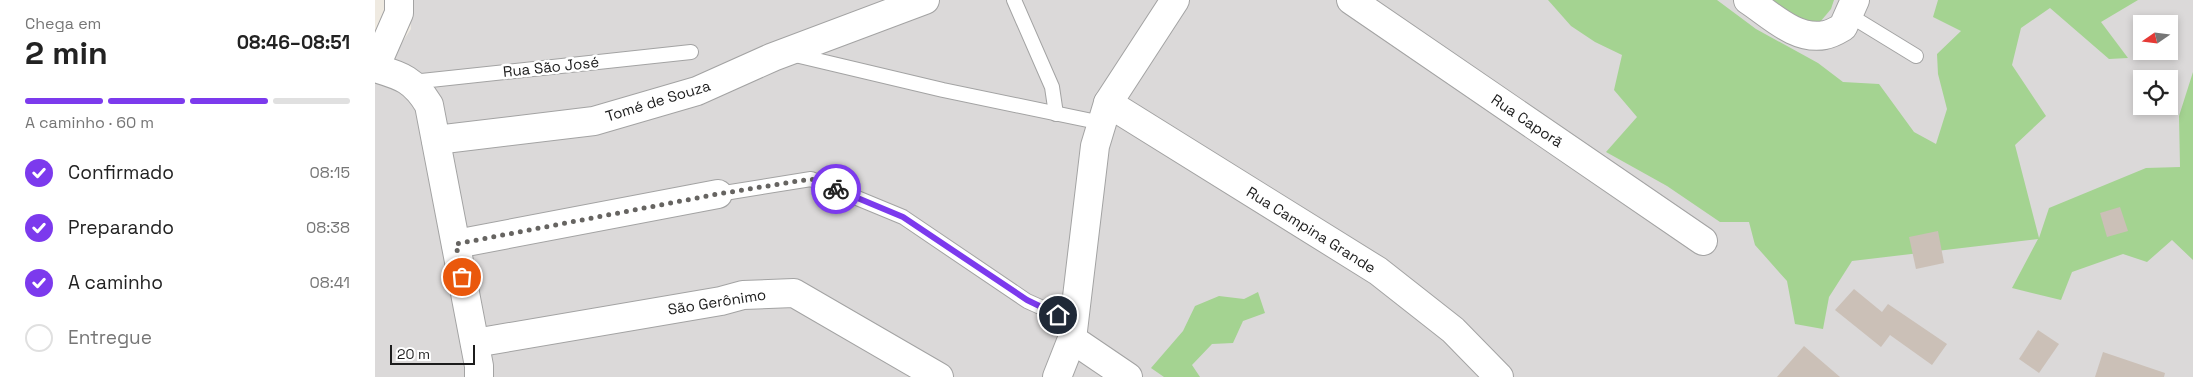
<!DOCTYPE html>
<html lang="pt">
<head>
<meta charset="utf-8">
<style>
	:root { --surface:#fff; --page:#f6f6f6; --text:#222; --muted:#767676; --line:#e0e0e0; --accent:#7c3aed }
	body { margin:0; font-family:"Space Grotesk",sans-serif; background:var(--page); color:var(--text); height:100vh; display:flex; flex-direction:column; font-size:19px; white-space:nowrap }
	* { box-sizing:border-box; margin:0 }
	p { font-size:16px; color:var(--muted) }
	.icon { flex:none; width:28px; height:28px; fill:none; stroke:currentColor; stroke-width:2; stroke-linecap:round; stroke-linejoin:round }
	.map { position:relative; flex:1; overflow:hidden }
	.panel { display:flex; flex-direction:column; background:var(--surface); width:375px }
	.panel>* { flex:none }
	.needle { width:32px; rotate:256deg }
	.buttons { position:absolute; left:1758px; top:15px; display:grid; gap:10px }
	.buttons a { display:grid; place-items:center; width:45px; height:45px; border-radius:0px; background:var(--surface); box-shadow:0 2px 8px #0003; font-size:25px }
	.scale { position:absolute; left:15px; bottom:12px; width:85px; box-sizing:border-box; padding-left:5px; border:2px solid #1c1c1c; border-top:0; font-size:14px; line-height:18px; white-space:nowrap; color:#1c1c1c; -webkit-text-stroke:4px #fff; paint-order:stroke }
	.pin { position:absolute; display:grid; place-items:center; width:42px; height:42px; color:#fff; margin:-21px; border:2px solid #fff; border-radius:50%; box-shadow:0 1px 5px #0007 }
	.courier { position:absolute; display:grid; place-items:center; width:50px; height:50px; margin:-25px; border:4px solid #7c3aed; border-radius:50%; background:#fff; color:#222; box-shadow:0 1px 6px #0007 }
	.summary em { font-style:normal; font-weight:700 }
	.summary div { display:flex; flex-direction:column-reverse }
	.summary { display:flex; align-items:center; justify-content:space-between; height:85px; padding:0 25px }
	h1 { font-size:32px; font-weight:700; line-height:38px }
	.bar { display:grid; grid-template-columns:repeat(4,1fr); gap:8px 5px; align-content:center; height:60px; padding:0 25px }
	.bar i { height:6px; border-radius:4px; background:var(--line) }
	.bar .selected { background:var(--accent) }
	.bar p { grid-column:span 4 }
	ol { padding:0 25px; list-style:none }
	li { display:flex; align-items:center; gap:15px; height:55px }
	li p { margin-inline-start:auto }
	li .icon { padding:5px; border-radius:50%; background:var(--accent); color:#fff; stroke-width:4 }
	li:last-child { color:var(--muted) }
	li i { width:28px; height:28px; border:2px solid var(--line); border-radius:50% }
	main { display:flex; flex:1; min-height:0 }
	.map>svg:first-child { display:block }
</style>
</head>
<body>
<main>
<section class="panel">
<div class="summary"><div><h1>2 min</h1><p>Chega em</p></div><em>08:46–08:51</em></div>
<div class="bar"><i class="selected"></i><i class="selected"></i><i class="selected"></i><i></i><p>A caminho · 60 m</p></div>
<ol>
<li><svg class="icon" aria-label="check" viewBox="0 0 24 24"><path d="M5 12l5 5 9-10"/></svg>Confirmado<p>08:15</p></li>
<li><svg class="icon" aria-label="check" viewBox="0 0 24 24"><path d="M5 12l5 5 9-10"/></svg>Preparando<p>08:38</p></li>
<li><svg class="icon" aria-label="check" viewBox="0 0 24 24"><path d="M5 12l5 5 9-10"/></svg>A caminho<p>08:41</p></li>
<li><i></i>Entregue</li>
</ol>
</section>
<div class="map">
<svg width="1818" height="377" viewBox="0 0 1818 377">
	<rect width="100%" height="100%" fill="#efeae1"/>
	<!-- residential -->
	<path fill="#dbd9d9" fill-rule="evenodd" d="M34 0H1818V377H0V83L36 29ZM1766 24H1794V51H1766ZM1766 79H1794V106H1766Z"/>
	<!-- forest -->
	<g fill="#a4d391">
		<path d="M1173 0H1342L1381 29 1443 63 1468 82 1504 84 1539 132 1561 144 1572 109 1563 74 1562 54 1586 31 1558 17 1563 0H1763L1726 22 1753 58 1734 59 1675 8 1646 28 1637 65 1671 116 1640 145 1664 238 1674 208 1771 168 1805 167 1804 116 1818 72V260L1797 240 1772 262 1748 254 1697 272 1686 300 1637 288 1663 239 1477 261 1454 297 1448 329 1420 324 1412 281 1380 245 1374 222H1345L1292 186 1231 152 1262 117 1239 90 1247 55 1220 42 1196 26Z"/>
		<path d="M1395 0H1459L1456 9 1440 28 1413 17Z"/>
		<path d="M883 292 890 313 868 321 858 343 837 344 817 365 825 377H789L776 368 808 331 820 306 844 296 869 299Z"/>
	</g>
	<!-- building -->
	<g fill="#cbc0b7">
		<path d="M1745 207 1753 231 1732 237 1725 213Z"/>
		<path d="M1563 231 1569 263 1541 269 1534 237Z"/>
		<path d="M1479 289 1507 312 1513 304 1572 344 1557 365 1515 335 1506 347 1460 310Z"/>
		<path d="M1663 330 1684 344 1664 373 1644 359Z"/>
		<path d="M1429 346 1465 377H1402Z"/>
		<path d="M1728 352 1790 373 1789 377H1720Z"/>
	</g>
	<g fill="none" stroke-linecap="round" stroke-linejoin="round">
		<!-- lane casing -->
		<g stroke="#a3a3a3" stroke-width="16">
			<g id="lane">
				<path d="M639 0 677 87 681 114"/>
				<path d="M1474 15 1541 56"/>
				<path d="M416 54 568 90 727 123"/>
				<path d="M37 82 316 52"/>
				<path d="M343 194 436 179 528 217 652 301 699 322"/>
			</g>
		</g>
		<!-- street casing -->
		<g stroke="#a3a3a3" stroke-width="30">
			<g id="street">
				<path d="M976 0 1328 241"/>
				<path d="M1373 0C1396 15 1421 41 1450 35 1456 34 1463 30 1468 27L1480 0"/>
				<path d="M0 68C27 76 39 80 54 105L104 366V377"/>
				<path d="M0 68 24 13V0"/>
				<path d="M733 103 1003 271 1078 330 1124 377"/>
				<path d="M61 140 219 121 322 91 398 57 550 0"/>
				<path d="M81 244 343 194"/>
				<path d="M697 339 753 377"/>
				<path d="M100 343 346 301 368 295 419 293 564 377"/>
				<path d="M682 377 697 339 720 146 733 103 800 0"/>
			</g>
		</g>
		<!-- lane -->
		<use href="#lane" stroke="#fff" stroke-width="14"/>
		<!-- street -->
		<use href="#street" stroke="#fff" stroke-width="28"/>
	</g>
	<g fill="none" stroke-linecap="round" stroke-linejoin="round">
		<!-- done -->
		<path stroke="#666461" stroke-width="5" stroke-dasharray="0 9" d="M87 277 81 244 343 194 436 179 461 189"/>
		<!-- route -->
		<path stroke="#7c3aed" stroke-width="6" d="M461 189 528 217 652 300 683 315"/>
	</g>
	<g text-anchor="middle" stroke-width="5" stroke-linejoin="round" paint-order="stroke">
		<!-- street labels -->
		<g font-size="15" fill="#1c1c1c" stroke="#fff">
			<text transform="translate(176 67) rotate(-6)" y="5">Rua São José</text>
			<text transform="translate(283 101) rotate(-17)" y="5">Tomé de Souza</text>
			<text transform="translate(1152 121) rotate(34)" y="5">Rua Caporã</text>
			<text transform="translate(936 230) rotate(32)" y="5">Rua Campina Grande</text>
			<text transform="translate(342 302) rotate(-9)" y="5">São Gerônimo</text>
		</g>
	</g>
</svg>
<div class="buttons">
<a><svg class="needle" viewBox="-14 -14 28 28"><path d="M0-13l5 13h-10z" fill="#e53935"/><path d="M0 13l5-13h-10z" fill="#767676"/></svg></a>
<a><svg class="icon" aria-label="locate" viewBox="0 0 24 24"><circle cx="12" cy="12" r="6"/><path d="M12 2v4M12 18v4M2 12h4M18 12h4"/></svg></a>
</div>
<div class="scale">20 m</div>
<div class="pin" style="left:87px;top:277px;background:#ea580c"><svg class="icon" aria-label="bag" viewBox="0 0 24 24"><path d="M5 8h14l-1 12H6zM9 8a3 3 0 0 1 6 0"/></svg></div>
<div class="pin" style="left:683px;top:315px;background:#1f2937"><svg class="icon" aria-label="home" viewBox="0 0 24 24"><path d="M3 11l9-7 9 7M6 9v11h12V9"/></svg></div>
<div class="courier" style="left:461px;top:189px"><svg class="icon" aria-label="bike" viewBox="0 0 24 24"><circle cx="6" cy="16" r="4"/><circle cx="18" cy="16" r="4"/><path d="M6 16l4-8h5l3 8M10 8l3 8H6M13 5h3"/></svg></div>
</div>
</main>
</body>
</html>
